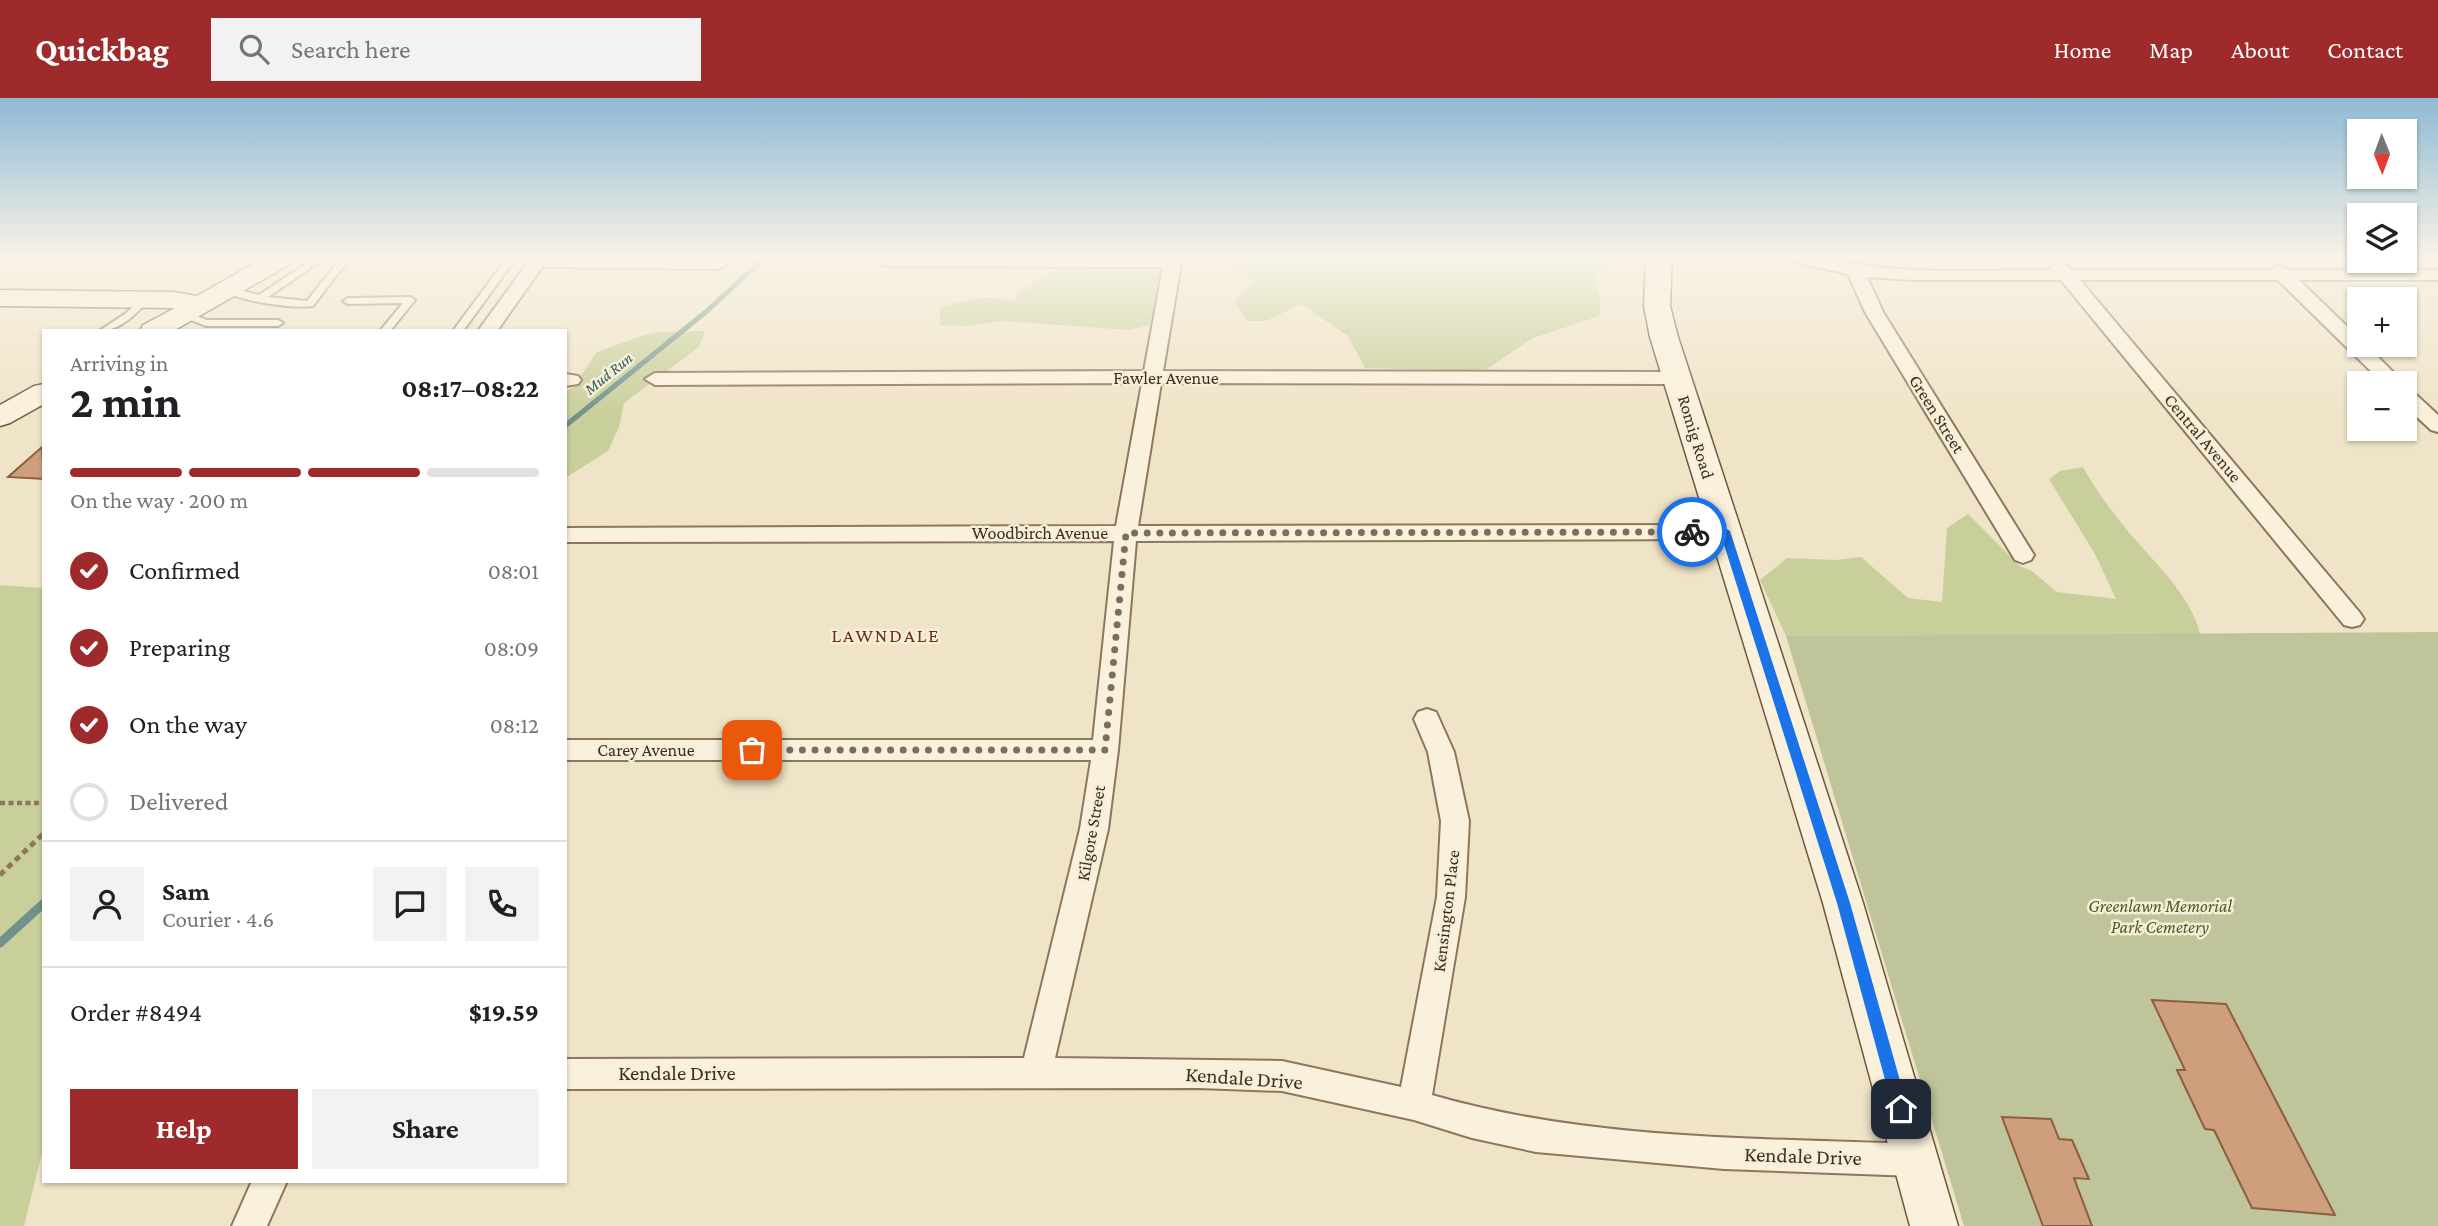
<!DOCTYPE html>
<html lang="en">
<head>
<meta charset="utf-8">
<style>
	:root { --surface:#fff; --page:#f2f2f2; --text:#202124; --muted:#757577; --line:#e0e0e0; --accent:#9e2a2b }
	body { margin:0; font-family:"Crimson Pro",serif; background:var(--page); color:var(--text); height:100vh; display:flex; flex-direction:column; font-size:26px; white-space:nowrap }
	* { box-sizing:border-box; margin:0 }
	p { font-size:23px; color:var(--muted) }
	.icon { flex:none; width:38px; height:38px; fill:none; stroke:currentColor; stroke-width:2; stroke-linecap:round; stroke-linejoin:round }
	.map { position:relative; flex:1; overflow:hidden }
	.sheet { position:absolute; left:42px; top:231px; width:525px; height:854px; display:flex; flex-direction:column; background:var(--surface); border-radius:0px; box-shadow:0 2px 5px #0004 }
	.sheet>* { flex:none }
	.needle { width:46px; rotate:179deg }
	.tools { position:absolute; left:2347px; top:21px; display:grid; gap:14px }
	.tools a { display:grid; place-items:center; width:70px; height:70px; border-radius:0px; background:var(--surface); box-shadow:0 2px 5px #0004; font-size:35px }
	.pin { position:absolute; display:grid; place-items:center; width:60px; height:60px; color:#fff; margin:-30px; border-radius:14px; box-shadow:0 4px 10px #0006 }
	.courier { position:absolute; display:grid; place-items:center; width:70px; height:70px; margin:-35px; border:5px solid #1a73e8; border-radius:50%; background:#fff; color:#222; box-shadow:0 2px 9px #0007 }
	.summary em { font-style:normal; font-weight:700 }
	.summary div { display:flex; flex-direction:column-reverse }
	.summary { display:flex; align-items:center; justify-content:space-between; height:119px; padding:0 28px }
	h1 { font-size:46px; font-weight:700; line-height:52px }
	.bar { display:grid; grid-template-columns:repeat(4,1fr); gap:10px 7px; align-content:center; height:84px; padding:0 28px }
	.bar i { height:9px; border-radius:5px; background:var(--line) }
	.bar .selected { background:var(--accent) }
	.bar p { grid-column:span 4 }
	.line { display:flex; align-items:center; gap:18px; padding:0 28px; border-top:2px solid var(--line) }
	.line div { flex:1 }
	.round { display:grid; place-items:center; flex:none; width:74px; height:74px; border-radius:0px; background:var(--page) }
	ol { padding:0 28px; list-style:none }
	li { display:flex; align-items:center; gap:21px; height:77px }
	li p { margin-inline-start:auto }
	li .icon { padding:7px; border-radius:50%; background:var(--accent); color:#fff; stroke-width:4 }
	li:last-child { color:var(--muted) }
	li i { width:38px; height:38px; border:4px solid var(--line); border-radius:50% }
	.cta { display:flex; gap:14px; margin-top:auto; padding:14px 28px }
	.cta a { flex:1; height:80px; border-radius:0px; background:var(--accent); color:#fff; font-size:28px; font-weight:700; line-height:80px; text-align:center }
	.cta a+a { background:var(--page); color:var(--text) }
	header { display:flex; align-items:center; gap:42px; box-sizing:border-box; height:98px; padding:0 35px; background:var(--accent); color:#fff }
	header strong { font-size:33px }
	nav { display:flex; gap:38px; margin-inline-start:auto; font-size:24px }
	.search { width:490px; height:63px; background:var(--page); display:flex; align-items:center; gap:18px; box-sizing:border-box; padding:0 24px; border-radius:0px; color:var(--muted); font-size:26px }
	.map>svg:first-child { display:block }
</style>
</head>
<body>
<header>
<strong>Quickbag</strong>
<div class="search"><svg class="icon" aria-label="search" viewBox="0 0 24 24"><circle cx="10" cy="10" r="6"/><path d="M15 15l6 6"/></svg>Search here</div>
<nav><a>Home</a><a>Map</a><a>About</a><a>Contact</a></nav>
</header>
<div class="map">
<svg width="2438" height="1128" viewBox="0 0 2438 1128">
	<rect width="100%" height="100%" fill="#f0e4c8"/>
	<!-- green -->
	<g fill="#c9cf9b">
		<path d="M1056 160H1165L1150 227 1129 232 1002 223 970 228 940 227V210C964 201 988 196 1013 203L1022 192 1059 170Z"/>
		<path d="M1218 160H1614L1618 162 1594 179 1601 204 1599 218 1533 240 1484 273 1365 270 1348 238 1301 206 1266 223H1247L1234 202 1256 183Z"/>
		<path d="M705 233 699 249 624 305 619 329 608 353 565 380V294L573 289 597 254 641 238 660 234Z"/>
		<path d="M2083 369C2094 389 2108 409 2123 427 2148 459 2191 495 2200 536L1786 538 1760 482 1787 460 1835 462 1861 459 1908 500 1942 504 1947 430 1968 416 2020 468 2032 473 2057 494 2116 501 2095 456 2049 381 2060 373Z"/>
		<path d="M0 487 44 490V1047L24 1128H0Z"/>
	</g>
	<!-- cemetery -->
	<path fill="#bfc49a" d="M2438 534V1128H1964L1786 538Z"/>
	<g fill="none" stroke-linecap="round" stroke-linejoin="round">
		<!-- stream-far1 -->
		<path stroke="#6f938a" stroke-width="5" d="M565 328 707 213 764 160"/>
		<!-- stream -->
		<path stroke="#6f938a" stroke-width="9" d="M0 845 44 805"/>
	</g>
	<!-- building -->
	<g fill="#cf9f7d" stroke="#8d5f41" stroke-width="2">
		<path d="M42 349 44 381 8 379Z"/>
		<path d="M2152 902 2226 906 2335 1117 2252 1110 2214 1032 2205 1031 2177 972H2185Z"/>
		<path d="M2002 1019 2051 1021 2059 1041 2072 1042 2089 1081 2074 1080 2092 1128H2043Z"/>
	</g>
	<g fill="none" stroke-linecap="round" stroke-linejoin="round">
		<!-- lane casing -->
		<g stroke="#8d765c" stroke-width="4">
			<g id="lane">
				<path d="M315 160H325L268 199 307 203 341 160H350L313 208C292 211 239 203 221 192L226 189 259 197Z"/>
				<path d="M507 160H516L463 233H453Z"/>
				<path d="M145 198 150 201C136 216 120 233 99 233L125 216Z"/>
				<path d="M410 199 415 202 390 233H380L403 205 348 206 343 203 348 200Z"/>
				<path d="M183 213 207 222H278L283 225 278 228H206L180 218 178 216Z"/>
			</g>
		</g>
		<!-- street casing -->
		<g stroke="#8d765c" stroke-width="4">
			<g id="street">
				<path d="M531 160 718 161 727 166 718 171 542 169 497 233H478Z"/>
				<path d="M882 160H1182L1163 273 1677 274 1687 280 1677 286 1161 285 1138 428 1725 427 1733 429 1736 434 1733 439 1725 441 1136 443 1118 652 1108 731 1055 960 1282 963 1401 989 1437 799 1441 723 1428 654 1414 621 1418 614 1427 611 1436 614 1454 654 1469 723 1465 799 1432 997C1587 1042 1754 1040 1915 1046L1927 1050 1932 1062 1927 1074 1915 1078 1724 1071 1536 1054 1472 1040 1414 1022 1282 993 1199 990 565 991V961L1024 960 1080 731 1091 662H565V642H1093L1114 443 565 444V430L1116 428 1142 285 655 287 645 281 655 275 1144 273 1163 169 889 168 883 167 880 163Z"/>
				<path d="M1793 160C1833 160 1871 170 1911 172 1958 174 2005 172 2052 172L2050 169 2053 165C2062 163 2065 165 2071 172H2271L2279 168 2288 172H2438V182H2299L2359 240V247H2366L2404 285H2383L2278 182H2080L2360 515 2364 521 2360 527 2352 529 2344 527 2061 182H1913L1867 179 1883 214 2034 457 2031 462 2023 465 2015 462 1865 214 1848 176 1796 164Z"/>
				<path d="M565 276 578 278 581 282 578 286 565 288Z"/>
				<path d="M2404 290 2411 292 2438 317V334L2431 332 2404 307Z"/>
				<path d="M252 1083H287L267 1128H232Z"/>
			</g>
		</g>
		<!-- secondary casing -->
		<g stroke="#6f573f" stroke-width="3">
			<g id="secondary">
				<path d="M264 160H295L292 165 173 233H140L143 227 175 210 0 208V192L173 194 197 198Z"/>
				<path d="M1646 160H1672L1670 208 1678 239 1863 805 1958 1128H1910L1823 805 1650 239 1644 208Z"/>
				<path d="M44 286V306L10 325 0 328V307L34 288Z"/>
			</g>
		</g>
		<!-- path-far1 -->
		<path stroke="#8d765c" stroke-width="4.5" stroke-dasharray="5 3.5" stroke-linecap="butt" d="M0 705H44"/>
		<!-- path -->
		<path stroke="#8d765c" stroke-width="5" stroke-dasharray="6 4.5" stroke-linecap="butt" d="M0 777 44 735"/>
		<!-- lane -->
		<use href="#lane" fill="#faf1dc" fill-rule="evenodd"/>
		<!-- street -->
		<use href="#street" fill="#faf1dc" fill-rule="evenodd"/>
		<!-- secondary -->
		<use href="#secondary" fill="#faf1dc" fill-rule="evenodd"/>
	</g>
	<!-- sky -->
	<linearGradient id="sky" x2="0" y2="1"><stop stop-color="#8fbad6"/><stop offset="0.5" stop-color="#f8f3e6"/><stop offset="1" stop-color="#f8f3e6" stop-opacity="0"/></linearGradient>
	<rect width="2438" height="318" fill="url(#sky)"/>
	<!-- route -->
	<path fill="#1a73e8" d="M1692 430H1725L1730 433 1850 805 1908 1011 1906 1016 1901 1018 1895 1016 1893 1011 1837 805 1721 437 1688 436V431Z"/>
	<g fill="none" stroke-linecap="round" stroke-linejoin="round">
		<!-- done -->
		<path stroke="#7c6e5b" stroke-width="7" stroke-dasharray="0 12.6" d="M752 652H1105L1126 435 1692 434"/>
	</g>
	<g text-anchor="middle" stroke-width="5" stroke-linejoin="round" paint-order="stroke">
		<!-- far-water labels -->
		<g font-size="16" font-style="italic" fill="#2f5d5a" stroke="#f7eed8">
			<text transform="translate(608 275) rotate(-39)" y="6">Mud Run</text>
		</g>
		<!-- street labels -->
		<g font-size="18" fill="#3d2e20" stroke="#f7eed8">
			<text x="1166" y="286">Fawler Avenue</text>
			<text transform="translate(1937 316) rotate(58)" y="6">Green Street</text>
			<text transform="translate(1696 339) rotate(73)" y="6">Romig Road</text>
			<text transform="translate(2203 340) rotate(50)" y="6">Central Avenue</text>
			<text x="1040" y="441">Woodbirch Avenue</text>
			<text x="646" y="658">Carey Avenue</text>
			<text transform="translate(1091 735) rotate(-80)" y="6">Kilgore Street</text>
			<text transform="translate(1446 813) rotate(-83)" y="6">Kensington Place</text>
		</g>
		<!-- park labels -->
		<g font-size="18" font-style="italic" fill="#4d5a26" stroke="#f7eed8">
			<text x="2160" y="814">Greenlawn Memorial<tspan x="2160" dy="21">Park Cemetery</tspan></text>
		</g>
		<!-- neighbourhood labels -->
		<g font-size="19" letter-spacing="2" fill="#6b2e1e" stroke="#f7eed8">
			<text x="886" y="544">LAWNDALE</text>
		</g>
		<!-- near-street labels -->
		<g font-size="21" fill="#3d2e20" stroke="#f7eed8">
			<text x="677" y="982">Kendale Drive</text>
			<text transform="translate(1244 980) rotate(4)" y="7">Kendale Drive</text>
			<text transform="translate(1803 1058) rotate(2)" y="7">Kendale Drive</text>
		</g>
	</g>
</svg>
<div class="tools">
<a><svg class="needle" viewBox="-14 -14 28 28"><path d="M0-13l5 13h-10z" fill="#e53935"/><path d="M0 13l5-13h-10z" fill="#757577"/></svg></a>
<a><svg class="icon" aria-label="layers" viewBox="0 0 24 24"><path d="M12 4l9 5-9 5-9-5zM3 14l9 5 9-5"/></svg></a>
<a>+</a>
<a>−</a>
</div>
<div class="pin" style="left:752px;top:652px;background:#ea580c"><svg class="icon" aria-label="bag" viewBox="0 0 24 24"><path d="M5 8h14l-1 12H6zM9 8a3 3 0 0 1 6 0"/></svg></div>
<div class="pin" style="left:1901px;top:1011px;background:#1f2937"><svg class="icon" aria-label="home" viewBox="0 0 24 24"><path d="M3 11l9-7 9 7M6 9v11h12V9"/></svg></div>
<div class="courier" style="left:1692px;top:434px"><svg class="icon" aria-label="bike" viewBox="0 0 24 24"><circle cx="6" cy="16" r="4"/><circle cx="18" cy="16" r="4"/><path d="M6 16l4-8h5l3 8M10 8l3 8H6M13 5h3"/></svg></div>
<section class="sheet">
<div class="summary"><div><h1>2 min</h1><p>Arriving in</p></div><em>08:17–08:22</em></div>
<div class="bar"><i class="selected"></i><i class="selected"></i><i class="selected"></i><i></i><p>On the way · 200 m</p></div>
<ol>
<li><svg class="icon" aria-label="check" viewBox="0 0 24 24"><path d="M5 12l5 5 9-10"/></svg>Confirmed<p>08:01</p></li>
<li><svg class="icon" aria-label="check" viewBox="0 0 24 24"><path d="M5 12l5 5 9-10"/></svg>Preparing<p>08:09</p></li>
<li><svg class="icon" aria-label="check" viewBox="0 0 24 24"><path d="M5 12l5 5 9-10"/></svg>On the way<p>08:12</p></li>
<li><i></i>Delivered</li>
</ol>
<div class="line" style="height:126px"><a class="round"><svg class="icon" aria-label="person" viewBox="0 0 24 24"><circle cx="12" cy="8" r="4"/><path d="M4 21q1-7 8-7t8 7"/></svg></a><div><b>Sam</b><p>Courier · 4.6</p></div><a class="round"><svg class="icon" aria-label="chat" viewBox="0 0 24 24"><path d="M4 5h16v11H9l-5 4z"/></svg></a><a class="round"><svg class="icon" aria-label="phone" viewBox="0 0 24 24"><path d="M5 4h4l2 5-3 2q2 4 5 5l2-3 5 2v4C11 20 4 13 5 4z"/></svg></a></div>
<div class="line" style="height:91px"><div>Order #8494</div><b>$19.59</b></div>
<div class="cta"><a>Help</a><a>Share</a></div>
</section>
</div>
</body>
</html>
